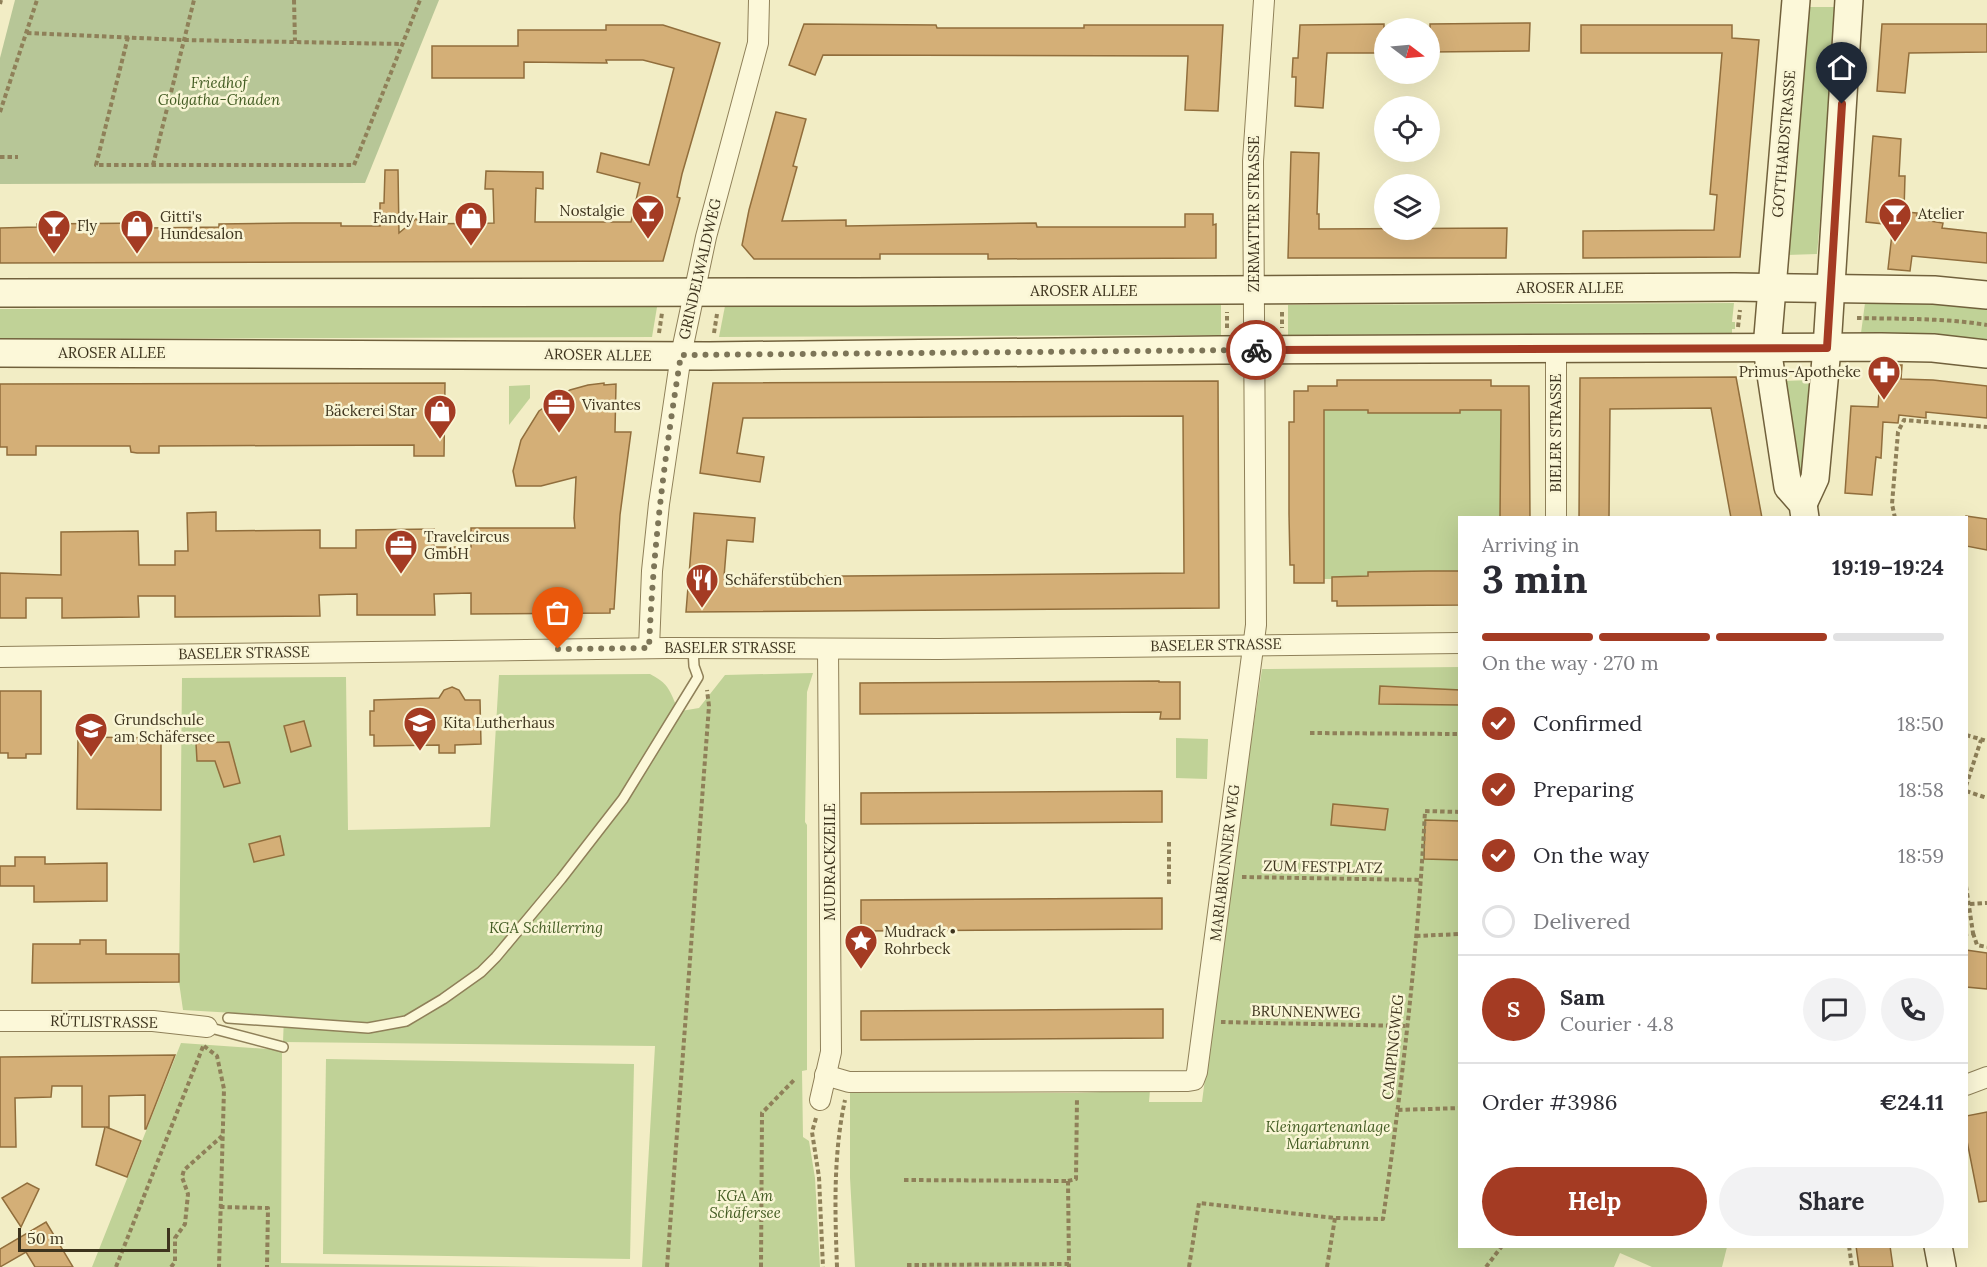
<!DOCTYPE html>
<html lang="en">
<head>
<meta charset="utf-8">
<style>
	:root { --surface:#fff; --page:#f2f2f3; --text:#2b2b33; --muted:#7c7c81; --line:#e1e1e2; --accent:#a43b23 }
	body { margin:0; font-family:Lora,serif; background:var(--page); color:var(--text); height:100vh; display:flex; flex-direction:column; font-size:22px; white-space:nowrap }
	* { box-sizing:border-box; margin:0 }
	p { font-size:20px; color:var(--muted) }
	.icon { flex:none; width:33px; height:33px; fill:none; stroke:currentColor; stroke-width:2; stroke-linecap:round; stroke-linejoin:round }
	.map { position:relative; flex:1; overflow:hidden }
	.details { position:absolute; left:1458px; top:516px; width:510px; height:732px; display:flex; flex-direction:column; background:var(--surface); border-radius:0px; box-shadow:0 6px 24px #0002 }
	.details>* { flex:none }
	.needle { width:39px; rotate:106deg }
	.buttons { position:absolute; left:1374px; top:18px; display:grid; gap:12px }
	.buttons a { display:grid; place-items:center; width:66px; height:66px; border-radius:50%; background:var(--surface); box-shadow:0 6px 24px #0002; font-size:30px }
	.scale { position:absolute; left:18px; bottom:15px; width:152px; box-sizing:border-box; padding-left:6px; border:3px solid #3e341e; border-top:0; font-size:16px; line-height:21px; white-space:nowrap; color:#3e341e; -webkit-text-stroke:4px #f9f5d5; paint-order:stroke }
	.pin { position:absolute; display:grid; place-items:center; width:51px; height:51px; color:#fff; margin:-62px -26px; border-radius:50% 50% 50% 0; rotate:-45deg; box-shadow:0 0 6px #0007 }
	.pin .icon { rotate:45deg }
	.courier { position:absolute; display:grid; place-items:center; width:60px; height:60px; margin:-30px; border:4px solid #a43b23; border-radius:50%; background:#fff; color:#222; box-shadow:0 2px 8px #0007 }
	.head em { font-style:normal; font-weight:800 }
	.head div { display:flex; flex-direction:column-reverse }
	.head { display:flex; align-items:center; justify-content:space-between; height:102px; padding:0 24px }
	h1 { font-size:39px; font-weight:800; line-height:45px }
	.bar { display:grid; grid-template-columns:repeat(4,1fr); gap:9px 6px; align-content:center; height:72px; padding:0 24px }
	.bar i { height:8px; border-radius:4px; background:var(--line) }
	.bar .selected { background:var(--accent) }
	.bar p { grid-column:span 4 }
	.line { display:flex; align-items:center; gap:15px; padding:0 24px; border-top:2px solid var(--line) }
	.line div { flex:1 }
	.round { display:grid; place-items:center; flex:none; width:63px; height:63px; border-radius:32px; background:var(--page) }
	ol { padding:0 24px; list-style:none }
	li { display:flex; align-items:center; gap:18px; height:66px }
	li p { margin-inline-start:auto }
	li .icon { padding:6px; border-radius:50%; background:var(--accent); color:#fff; stroke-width:4 }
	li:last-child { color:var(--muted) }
	li i { width:33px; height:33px; border:3px solid var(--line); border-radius:50% }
	.cta { display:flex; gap:12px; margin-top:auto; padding:12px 24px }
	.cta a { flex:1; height:69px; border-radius:36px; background:var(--accent); color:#fff; font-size:24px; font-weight:800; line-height:69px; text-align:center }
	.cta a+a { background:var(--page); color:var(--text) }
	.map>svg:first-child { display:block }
</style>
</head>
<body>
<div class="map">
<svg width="1987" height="1267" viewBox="0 0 1987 1267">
	<rect width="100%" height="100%" fill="#f2edc5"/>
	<!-- green -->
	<g fill="#c0d297">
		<path d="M1808 7H1835L1838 11 1817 254 1787 255Z"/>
		<path d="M1734 303 1732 322H1735V329H1732V333L1288 335V305Z"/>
		<path d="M1865 303H1933L1987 308V340L1931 334 1861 333Z"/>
		<path d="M1221 305V335L719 337 725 306Z"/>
		<path d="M657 307 652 337 0 339V309Z"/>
		<path d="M1811 380 1804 475 1798 481 1783 381Z"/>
		<path d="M530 385V398L509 425V386Z"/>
		<path d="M1501 407 1500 517 1460 518 1459 571 1368 572V576L1337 577V579H1324V409L1368 410V413H1408L1428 410 1429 413H1459L1460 410Z"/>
		<path d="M1459 667 1460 1246 1727 1247 1722 1267H1652L1620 1253 1614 1267H855L850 1178V1093H1077L1150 1090 1149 1102H1202L1231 877 1262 669Z"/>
		<path d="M813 673 807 692 805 822 807 825V1070L802 1071 803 1137 809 1141 815 1178 820 1267H642L655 1046 283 1042 284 1016 183 1010 179 982 182 678 346 677 348 830 490 827 499 675 650 674C657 678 665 682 669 690 674 698 674 704 681 711L699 708 725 675Z"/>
		<path d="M1176 738 1208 739 1207 779 1176 778Z"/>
		<path d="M181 1043 282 1050 281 1263 542 1267H92Z"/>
		<path d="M326 1059 634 1064 630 1259 323 1254Z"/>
	</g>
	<!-- cemetery -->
	<path fill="#b7c697" d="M15 0H439L365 183 0 184V58Z"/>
	<!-- building -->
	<g fill="#d4af77" stroke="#916e3c" stroke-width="1.5">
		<path d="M1530 23 1529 51 1430 52V24Z"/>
		<path d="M804 24 936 25 937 28H1084V25H1223L1218 111 1185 110 1188 56 823 55 815 75 789 65Z"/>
		<path d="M1384 24V53H1327L1323 108 1295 106 1296 77H1292L1293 58H1298L1300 25Z"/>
		<path d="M1882 24H1987V52L1909 53 1905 93 1877 91Z"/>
		<path d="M606 25H663L720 43 682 174 677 197 680 198 663 261 0 263V228L37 227V224L147 223V228L219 227V224L294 223H341V226H380V203H384L385 170H398L399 233 416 219 422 224 494 223 493 189H485L486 171 543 172V189L536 188 535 222H631L640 183 597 172 601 153 649 165 674 68 643 60H606L607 63 524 62V78H432V46H518V30H606Z"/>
		<path d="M1581 25H1732V38L1759 40 1740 257 1583 258V231L1714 230 1717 195 1710 194 1722 53H1581Z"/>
		<path d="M776 112 806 119 793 166 797 167 782 221 846 220V226L1036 223 1037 227H1185V214H1213V225L1216 224V258L988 259V254H880V259H754L742 245 749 210Z"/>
		<path d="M1873 136 1901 139 1899 176H1905L1904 212 1917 213V219L1943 223 1942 228 1987 233V263L1912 256 1910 271 1888 269 1893 225 1866 222Z"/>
		<path d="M1291 152 1319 153 1317 214H1319V229L1507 228 1506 258H1288Z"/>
		<path d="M1881 365H1902L1901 379 1933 380 1987 386V418L1926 412V418L1899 415 1898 423 1883 422 1881 458 1876 457 1872 495 1845 493 1851 406 1878 407Z"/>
		<path d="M1736 377 1762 518H1731L1711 408 1610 409 1609 518H1579L1580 378Z"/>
		<path d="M1337 380H1491V386H1529L1530 518H1500L1501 410H1460V413H1368V410H1324V583H1294V565H1290L1289 514V422H1294V391H1308V386H1337Z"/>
		<path d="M1218 381 1219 608 686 612 694 513 755 518 753 542 727 540 724 577 1184 573 1183 416 743 418 737 453 764 457 760 482 700 473 713 383Z"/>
		<path d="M445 383 444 456H414V445L159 446V453H137L131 452 130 446H36V455H7V447H0V384Z"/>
		<path d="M604 383V385L616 384 615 432H631L620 515 614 609H610V613L471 614V593L434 594 435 615H357V594L319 595 320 616 175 617V596H138L139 617 62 618V598H26V618H0V573L61 575V532L138 531 139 565H175V551H188L187 513 216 512V531L320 530V548H356V530L434 529V547H471V528H575L574 518 576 477 541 486H516L513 471 521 440 539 411 570 390 588 385Z"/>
		<path d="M1966 516 1987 519V550L1966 546Z"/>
		<path d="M1428 571H1460V605L1337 606V601H1332V577L1368 576V572Z"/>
		<path d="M1159 681V682H1180V719H1160L1161 712 860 714V683Z"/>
		<path d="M1380 686 1460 690V705L1379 704Z"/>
		<path d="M452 687 459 690 465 700H480L481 744 455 745V753H439V745L374 746V735H370V711H374V700L439 698 444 690Z"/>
		<path d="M0 691H41V754H26V758H8V753H0Z"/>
		<path d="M304 721 311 746 291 752 284 726Z"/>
		<path d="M78 737 161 738V810L77 809Z"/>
		<path d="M229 742 240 783 224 787 215 761H197L196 743Z"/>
		<path d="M1162 791V822L861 824V793Z"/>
		<path d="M1333 804 1388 809 1385 830 1331 825Z"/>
		<path d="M1425 820 1460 821V860L1424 859Z"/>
		<path d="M280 836 284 855 254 862 249 844Z"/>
		<path d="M15 857H45V864L107 863V901L34 902V886H0V866H15Z"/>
		<path d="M1162 898V929L861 931V900Z"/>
		<path d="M80 940H106V954H179V982L32 983 33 944H80Z"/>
		<path d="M1966 950 1987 953V989L1966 987Z"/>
		<path d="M1163 1009V1038L861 1040V1011Z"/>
		<path d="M175 1055 146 1129H145V1095L109 1096V1127H106L141 1141 127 1177 96 1165 105 1127H82V1086H52L51 1097 15 1098 16 1147H0V1057Z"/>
		<path d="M1987 1112V1201L1979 1202 1966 1136V1116Z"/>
		<path d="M27 1183 39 1189 21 1227 2 1198Z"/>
		<path d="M46 1222 73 1267H35L26 1252 0 1267V1249Z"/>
		<path d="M1856 1246H1890L1893 1267H1859Z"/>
	</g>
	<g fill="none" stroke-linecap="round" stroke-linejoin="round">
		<!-- service casing -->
		<g stroke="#8f8059" stroke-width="12">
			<g id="service">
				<path d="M228 1018 368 1028 406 1021 443 999 481 972 496 957 561 879 623 799 698 677 694 666 693 648"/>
				<path d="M207 1027 283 1047"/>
			</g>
		</g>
		<!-- minor casing -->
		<g stroke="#8f8059" stroke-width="22">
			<g id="minor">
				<path d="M1556 518V349"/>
				<path d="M649 648 652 571 659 504 681 355 706 237 758 43 759 0"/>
				<path d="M0 657 668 648 939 649 1460 643"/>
				<path d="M0 1021H153L207 1027"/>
				<path d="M825 1075 849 1082 1188 1081 1194 1080 1197 1072 1256 625 1253 161 1264 0"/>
				<path d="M1966 1085 1987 1077"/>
				<path d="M820 1100 831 1052 828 649"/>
			</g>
		</g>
		<!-- secondary casing -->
		<g stroke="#71613c" stroke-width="30">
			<g id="secondary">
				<path d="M1796 0 1767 348 1788 487 1803 504 1805 518"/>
				<path d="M0 293 856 292 1735 287 1934 290 1987 295"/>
				<path d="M0 353 709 356 1218 350 1881 347 1933 348 1987 354"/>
				<path d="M1803 504 1815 478 1827 348 1849 0"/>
				<path d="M1938 1246 1942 1267"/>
			</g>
		</g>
		<!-- path -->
		<g stroke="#8f8059" stroke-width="4" stroke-dasharray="4.5 3" stroke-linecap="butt">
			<path d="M294 0 295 41"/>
			<path d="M0 4 1 0"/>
			<path d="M27 33 184 40 403 44"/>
			<path d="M128 37 96 165H354L420 0"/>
			<path d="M0 112 37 0"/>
			<path d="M0 157H18"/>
			<path d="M153 165 194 0"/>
			<path d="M1282 312V328"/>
			<path d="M1857 318C1900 319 1944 318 1987 325"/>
			<path d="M1738 327 1740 310"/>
			<path d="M1227 328V312"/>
			<path d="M659 333 662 313"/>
			<path d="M714 333 717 314"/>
			<path d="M1895 518 1892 504 1898 432 1904 420 1987 427"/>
			<path d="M1310 733 1460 734"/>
			<path d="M1966 735 1987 741"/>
			<path d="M1966 786 1981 740"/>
			<path d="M1966 791 1987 798"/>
			<path d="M1169 842V885"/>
			<path d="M1242 877 1422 880"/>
			<path d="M1966 886 1973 933 1966 934"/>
			<path d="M1970 904 1987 903"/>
			<path d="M1973 933 1977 945 1987 947"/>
			<path d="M1416 936 1460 934"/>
			<path d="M1221 1022 1407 1026"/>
			<path d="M204 1046 217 1056 224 1089 219 1267"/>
			<path d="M1398 1110 1460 1108"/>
			<path d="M816 1118 812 1132 819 1177 823 1267"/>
			<path d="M904 1180 1068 1181"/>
			<path d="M1068 1181 1076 1179 1077 1098"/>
			<path d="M1068 1181 1069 1267"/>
			<path d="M220 1207 268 1208 267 1267"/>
			<path d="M1849 1246 1852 1267"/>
			<path d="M907 1265 1069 1264"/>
			<path d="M116 1267 204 1044"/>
			<path d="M171 1267 175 1262V1238L185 1224 188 1194 182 1177 184 1170 222 1136"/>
			<path d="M667 1267 709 706 707 690"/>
			<path d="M761 1267 762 1113 795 1079"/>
			<path d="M837 1267C835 1212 833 1155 845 1100"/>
			<path d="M1189 1267 1199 1203 1335 1218 1383 1219C1402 1084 1418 948 1425 811L1460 812"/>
			<path d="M1327 1267 1335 1218"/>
			<path d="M1486 1267 1502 1246"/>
		</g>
		<!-- service -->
		<use href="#service" stroke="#fcf8d9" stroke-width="9"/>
		<!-- minor -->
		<use href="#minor" stroke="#fcf8d9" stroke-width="20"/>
		<!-- secondary -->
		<use href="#secondary" stroke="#fcf8d9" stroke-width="27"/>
	</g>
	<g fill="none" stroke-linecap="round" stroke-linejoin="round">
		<!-- done -->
		<path stroke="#7d7558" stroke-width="6" stroke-dasharray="0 10.8" d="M558 649 649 648C653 549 665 453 681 355L1256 350"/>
		<!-- route -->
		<path stroke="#a43b23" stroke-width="8" d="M1256 350 1827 348 1842 104"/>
	</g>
	<!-- icons -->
	<defs>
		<g id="bar-pin" transform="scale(1.725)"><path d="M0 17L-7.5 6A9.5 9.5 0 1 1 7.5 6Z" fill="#a43b23" stroke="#f9f5d5"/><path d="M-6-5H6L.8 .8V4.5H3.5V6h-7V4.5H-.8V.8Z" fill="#fff"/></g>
		<g id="shop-pin" transform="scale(1.725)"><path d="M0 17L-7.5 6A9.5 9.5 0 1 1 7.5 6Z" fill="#a43b23" stroke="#f9f5d5"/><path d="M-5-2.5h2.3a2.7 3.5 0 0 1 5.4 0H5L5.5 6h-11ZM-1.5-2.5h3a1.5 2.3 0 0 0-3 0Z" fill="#fff"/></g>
		<g id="pharmacy-pin" transform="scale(1.725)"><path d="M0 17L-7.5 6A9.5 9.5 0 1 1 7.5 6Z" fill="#a43b23" stroke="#f9f5d5"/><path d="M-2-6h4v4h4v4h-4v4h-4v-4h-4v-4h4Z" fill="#fff"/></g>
		<g id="office-pin" transform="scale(1.725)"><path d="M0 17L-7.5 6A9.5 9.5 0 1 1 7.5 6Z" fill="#a43b23" stroke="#f9f5d5"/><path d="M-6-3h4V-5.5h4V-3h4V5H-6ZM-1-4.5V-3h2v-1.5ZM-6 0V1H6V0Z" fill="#fff"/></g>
		<g id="restaurant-pin" transform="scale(1.725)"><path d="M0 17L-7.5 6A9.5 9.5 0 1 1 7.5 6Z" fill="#a43b23" stroke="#f9f5d5"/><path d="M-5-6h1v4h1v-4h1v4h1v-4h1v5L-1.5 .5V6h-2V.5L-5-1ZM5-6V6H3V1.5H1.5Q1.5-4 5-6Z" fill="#fff"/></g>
		<g id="school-pin" transform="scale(1.725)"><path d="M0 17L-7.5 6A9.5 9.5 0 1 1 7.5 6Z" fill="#a43b23" stroke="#f9f5d5"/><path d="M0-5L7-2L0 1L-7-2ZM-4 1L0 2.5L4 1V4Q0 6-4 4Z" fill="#fff"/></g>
		<g id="sight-pin" transform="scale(1.725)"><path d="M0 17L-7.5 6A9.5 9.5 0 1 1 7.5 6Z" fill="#a43b23" stroke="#f9f5d5"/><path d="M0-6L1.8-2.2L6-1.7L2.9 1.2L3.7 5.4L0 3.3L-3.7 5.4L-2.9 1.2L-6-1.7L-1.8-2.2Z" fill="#fff"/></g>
	</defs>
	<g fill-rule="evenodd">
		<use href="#bar-pin" x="648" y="211"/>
		<use href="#bar-pin" x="1895" y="214"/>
		<use href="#shop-pin" x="471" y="218"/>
		<use href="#bar-pin" x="54" y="226"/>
		<use href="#shop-pin" x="137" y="226"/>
		<use href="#pharmacy-pin" x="1884" y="372"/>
		<use href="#office-pin" x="559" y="405"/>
		<use href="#shop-pin" x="440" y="411"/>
		<use href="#office-pin" x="401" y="546"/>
		<use href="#restaurant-pin" x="702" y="580"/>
		<use href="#school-pin" x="420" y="723"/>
		<use href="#school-pin" x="91" y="729"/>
		<use href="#sight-pin" x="861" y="941"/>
	</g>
	<g text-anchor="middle" stroke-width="5" stroke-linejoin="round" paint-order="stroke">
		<!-- park labels -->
		<g font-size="15" font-style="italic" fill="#435c23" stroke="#f9f5d5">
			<text x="219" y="88">Friedhof<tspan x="219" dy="17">Golgatha-Gnaden</tspan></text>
			<text x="546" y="933">KGA Schillerring</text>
			<text x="1328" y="1132">Kleingartenanlage<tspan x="1328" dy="17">Mariabrunn</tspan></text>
			<text x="745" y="1201">KGA Am<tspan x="745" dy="17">Schäfersee</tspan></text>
		</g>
		<!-- street labels -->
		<g font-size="15" fill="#3e341e" stroke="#f9f5d5">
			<text transform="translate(1784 144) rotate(-85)" y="5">GOTTHARDSTRASSE</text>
			<text transform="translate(1254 214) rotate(-90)" y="5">ZERMATTER STRASSE</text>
			<text transform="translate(700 269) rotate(-77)" y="5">GRINDELWALDWEG</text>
			<text x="1570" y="293">AROSER ALLEE</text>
			<text x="1084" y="296">AROSER ALLEE</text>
			<text x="112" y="358">AROSER ALLEE</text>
			<text transform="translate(598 355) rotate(1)" y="5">AROSER ALLEE</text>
			<text transform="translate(1556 433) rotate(-90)" y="5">BIELER STRASSE</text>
			<text transform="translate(1216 645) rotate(-1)" y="5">BASELER STRASSE</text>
			<text x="730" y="653">BASELER STRASSE</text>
			<text transform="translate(244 653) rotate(-1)" y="5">BASELER STRASSE</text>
			<text transform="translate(830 862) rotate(-90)" y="5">MUDRACKZEILE</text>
			<text transform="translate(1225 863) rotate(-83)" y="5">MARIABRUNNER WEG</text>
			<text transform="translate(1323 867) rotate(1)" y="5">ZUM FESTPLATZ</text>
			<text transform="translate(1306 1012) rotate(1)" y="5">BRUNNENWEG</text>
			<text transform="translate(104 1022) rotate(1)" y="5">RÜTLISTRASSE</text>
			<text transform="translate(1393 1047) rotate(-84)" y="5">CAMPINGWEG</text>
		</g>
		<!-- poi labels -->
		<g font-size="15" fill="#3e341e" stroke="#f9f5d5" text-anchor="start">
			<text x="625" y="216" text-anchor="end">Nostalgie</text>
			<text x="1918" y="219">Atelier</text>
			<text x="160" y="222">Gitti's<tspan x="160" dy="17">Hundesalon</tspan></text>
			<text x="448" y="223" text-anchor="end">Fandy Hair</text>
			<text x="77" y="231">Fly</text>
			<text x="1861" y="377" text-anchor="end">Primus-Apotheke</text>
			<text x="582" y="410">Vivantes</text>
			<text x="417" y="416" text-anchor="end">Bäckerei Star</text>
			<text x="424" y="542">Travelcircus<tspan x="424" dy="17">GmbH</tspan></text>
			<text x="725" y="585">Schäferstübchen</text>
			<text x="114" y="725">Grundschule<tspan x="114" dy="17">am Schäfersee</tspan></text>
			<text x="443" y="728">Kita Lutherhaus</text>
			<text x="884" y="937">Mudrack •<tspan x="884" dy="17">Rohrbeck</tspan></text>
		</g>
	</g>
</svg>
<div class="buttons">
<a><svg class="needle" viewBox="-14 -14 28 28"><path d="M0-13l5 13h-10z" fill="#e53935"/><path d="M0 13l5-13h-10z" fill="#7c7c81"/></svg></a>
<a><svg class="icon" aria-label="locate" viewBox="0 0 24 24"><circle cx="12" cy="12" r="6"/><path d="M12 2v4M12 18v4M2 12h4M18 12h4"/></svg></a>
<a><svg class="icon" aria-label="layers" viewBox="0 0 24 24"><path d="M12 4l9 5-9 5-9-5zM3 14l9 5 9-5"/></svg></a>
</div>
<div class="scale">50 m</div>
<div class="pin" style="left:558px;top:649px;background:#ea580c"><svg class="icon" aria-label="bag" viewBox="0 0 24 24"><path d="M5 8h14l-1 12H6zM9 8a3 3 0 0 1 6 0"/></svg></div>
<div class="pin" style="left:1842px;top:104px;background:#1f2937"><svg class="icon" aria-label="home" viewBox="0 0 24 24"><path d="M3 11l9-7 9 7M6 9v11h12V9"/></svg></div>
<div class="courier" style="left:1256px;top:350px"><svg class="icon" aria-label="bike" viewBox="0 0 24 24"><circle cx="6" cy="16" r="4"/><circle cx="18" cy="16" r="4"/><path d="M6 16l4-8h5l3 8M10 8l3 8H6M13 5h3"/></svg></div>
<section class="details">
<div class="head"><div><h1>3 min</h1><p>Arriving in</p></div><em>19:19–19:24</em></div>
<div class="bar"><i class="selected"></i><i class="selected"></i><i class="selected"></i><i></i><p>On the way · 270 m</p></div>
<ol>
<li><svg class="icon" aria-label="check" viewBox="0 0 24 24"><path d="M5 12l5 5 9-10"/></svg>Confirmed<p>18:50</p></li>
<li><svg class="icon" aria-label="check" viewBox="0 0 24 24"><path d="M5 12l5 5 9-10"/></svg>Preparing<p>18:58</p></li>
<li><svg class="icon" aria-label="check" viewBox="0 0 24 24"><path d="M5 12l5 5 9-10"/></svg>On the way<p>18:59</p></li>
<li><i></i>Delivered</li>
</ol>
<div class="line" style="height:108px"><b class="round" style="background:var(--accent);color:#fff">S</b><div><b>Sam</b><p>Courier · 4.8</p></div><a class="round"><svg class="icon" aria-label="chat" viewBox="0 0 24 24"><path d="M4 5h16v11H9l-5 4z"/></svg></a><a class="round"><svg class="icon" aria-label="phone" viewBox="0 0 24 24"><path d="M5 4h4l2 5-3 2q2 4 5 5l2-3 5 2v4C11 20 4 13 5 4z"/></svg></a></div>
<div class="line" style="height:78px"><div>Order #3986</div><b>€24.11</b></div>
<div class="cta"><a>Help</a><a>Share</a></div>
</section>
</div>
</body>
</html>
